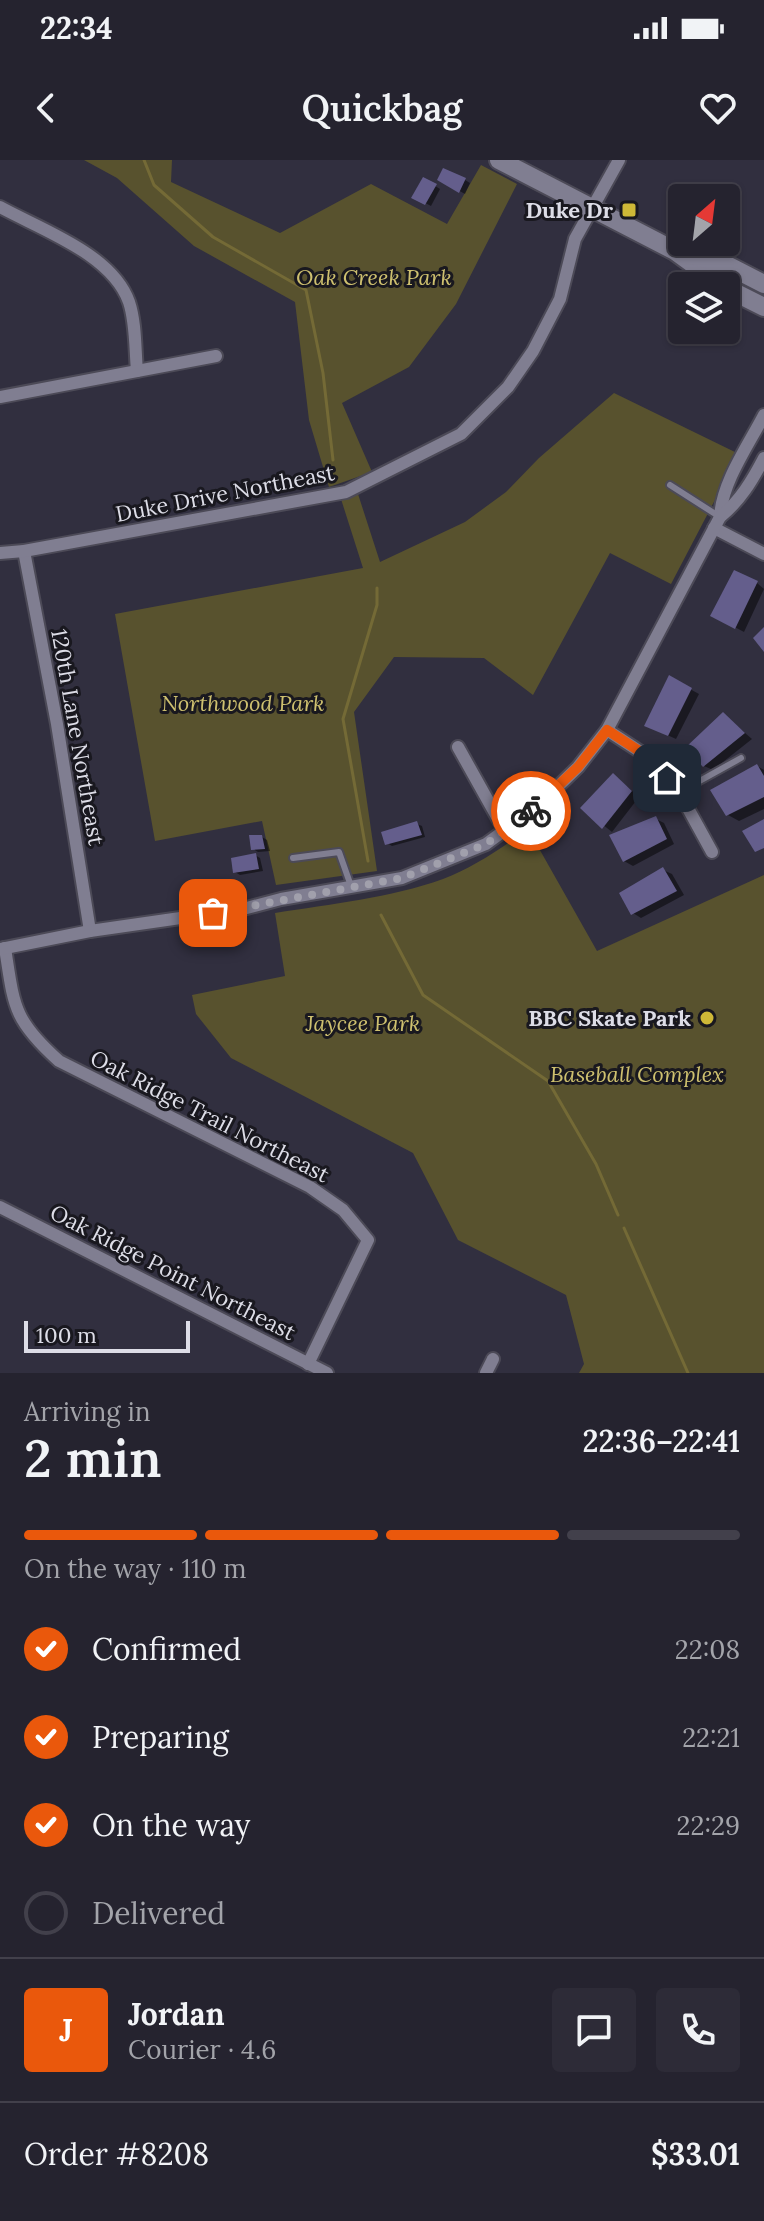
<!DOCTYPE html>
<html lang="en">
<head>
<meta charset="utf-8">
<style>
	:root { --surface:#25232f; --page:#2d2b37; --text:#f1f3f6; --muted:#a3a4aa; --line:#42404b; --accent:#ea580c }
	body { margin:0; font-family:Lora,serif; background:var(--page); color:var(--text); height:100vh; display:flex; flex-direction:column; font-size:30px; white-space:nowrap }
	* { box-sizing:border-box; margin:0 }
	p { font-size:26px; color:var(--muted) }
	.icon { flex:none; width:44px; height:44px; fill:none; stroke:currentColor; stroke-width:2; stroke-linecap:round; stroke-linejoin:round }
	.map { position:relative; height:1213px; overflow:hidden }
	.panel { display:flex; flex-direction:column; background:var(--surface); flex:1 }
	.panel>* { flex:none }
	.needle { width:52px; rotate:28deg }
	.controls { position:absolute; left:668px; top:24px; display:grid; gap:16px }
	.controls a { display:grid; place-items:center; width:72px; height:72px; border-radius:8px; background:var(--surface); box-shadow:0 2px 6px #0004,0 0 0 2px var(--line); font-size:40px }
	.scale { position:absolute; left:24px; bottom:20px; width:166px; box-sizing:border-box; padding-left:8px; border:4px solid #dddde7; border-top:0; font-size:22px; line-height:28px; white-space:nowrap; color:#dddde7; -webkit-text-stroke:6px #19181f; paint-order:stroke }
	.pin { position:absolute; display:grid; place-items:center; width:68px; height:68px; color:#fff; margin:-34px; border-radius:16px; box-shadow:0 4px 12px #0006 }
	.courier { position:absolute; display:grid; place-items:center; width:80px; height:80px; margin:-40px; border:6px solid #ea580c; border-radius:50%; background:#fff; color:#222; box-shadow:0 2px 10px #0007 }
	.overview em { font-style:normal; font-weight:600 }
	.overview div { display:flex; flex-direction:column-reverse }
	.overview { display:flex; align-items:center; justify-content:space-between; height:136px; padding:0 24px }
	h1 { font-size:52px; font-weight:600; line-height:60px }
	.bar { display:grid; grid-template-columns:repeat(4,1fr); gap:12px 8px; align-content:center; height:96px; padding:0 24px }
	.bar i { height:10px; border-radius:6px; background:var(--line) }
	.bar .active { background:var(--accent) }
	.bar p { grid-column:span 4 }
	.line { display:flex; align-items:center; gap:20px; padding:0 24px; border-top:2px solid var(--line) }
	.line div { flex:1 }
	.round { display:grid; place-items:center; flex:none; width:84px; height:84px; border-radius:8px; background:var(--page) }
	ol { padding:0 24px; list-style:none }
	li { display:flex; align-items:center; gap:24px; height:88px }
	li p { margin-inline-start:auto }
	li .icon { padding:8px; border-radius:50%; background:var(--accent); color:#fff; stroke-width:4 }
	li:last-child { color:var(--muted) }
	li i { width:44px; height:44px; border:4px solid var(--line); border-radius:50% }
	.status { display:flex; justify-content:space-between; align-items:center; height:56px; padding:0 40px; background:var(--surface); direction:ltr }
	.status svg { height:22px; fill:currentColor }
	header { display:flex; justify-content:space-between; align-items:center; height:104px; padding:0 24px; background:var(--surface); font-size:36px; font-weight:600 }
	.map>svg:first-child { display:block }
</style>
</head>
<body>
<div class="status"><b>22:34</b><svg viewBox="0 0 49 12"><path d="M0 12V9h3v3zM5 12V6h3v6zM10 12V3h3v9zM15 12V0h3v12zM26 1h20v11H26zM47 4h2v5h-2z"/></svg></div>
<header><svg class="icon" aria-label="back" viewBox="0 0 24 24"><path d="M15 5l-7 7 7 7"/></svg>Quickbag<svg class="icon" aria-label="heart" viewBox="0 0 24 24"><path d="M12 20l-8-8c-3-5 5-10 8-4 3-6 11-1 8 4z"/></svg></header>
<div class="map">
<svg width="764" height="1213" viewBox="0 0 764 1213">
	<rect width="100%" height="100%" fill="#312f3f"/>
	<!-- green -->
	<g fill="#58522e">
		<path d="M84 0H172L171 22 280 73 371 24 447 64 481 5 517 24 456 144 409 207 342 243 372 312 329 327 309 260 295 142 194 86 117 18Z"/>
		<path d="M614 233 739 294 671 424 610 393 533 535 484 498 394 497 354 552 377 711 276 725 262 661 155 681 115 454 363 408 341 339 358 334 380 402 465 362 506 332 539 298Z"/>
		<path d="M528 669 597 791 764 715V1213H579L584 1204 566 1135 458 1080 413 993 231 898 196 854 192 835 285 816 275 753C331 744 390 738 443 719 473 708 502 688 528 669Z"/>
	</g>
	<!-- shadow -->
	<g fill="#0007">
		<path d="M424 19 440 29 431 46 414 37Z"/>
		<path d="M440 20H465L470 23 465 34Z"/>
		<path d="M757 423 764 429 744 472 712 455Z"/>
		<path d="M670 518 699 534 676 579 654 569Z"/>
		<path d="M723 554 752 579 713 610 704 606Z"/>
		<path d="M757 606 764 610V649L739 661 728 655Z"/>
		<path d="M614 615 639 637 612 672 582 648Z"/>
		<path d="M656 659 664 663 674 684 633 706 624 701Z"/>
		<path d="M417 664 422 666 425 677 392 686 387 683Z"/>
		<path d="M262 677 267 680 270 691 258 692 253 689Z"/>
		<path d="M255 695 260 698 263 711 240 715 235 712Z"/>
		<path d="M663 710 672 714 684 735 641 758 633 753Z"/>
	</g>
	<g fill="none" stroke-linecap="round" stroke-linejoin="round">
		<!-- stream -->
		<g stroke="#746a36" stroke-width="3">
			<path d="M144 0 154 25 213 77 306 130 323 213 333 300"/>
			<path d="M368 701 343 559 377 445V428"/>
			<path d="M381 755 423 835 548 921 596 1004 618 1055"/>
			<path d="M624 1068 688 1213"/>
		</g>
	</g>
	<!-- building -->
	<g fill="#645e8c">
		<path d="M443 8 466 18 459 33 437 20Z"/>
		<path d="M423 17 437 24 425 45 411 38Z"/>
		<path d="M734 410 758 421 735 469 710 456Z"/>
		<path d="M764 467V492L753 478Z"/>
		<path d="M669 515 692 528 668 576 644 566Z"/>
		<path d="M723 552 745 573 703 607 685 588Z"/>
		<path d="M757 604 764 616V637L726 656 710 630Z"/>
		<path d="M613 613 632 631 602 669 580 648Z"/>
		<path d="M656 656 667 679 623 702 609 675Z"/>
		<path d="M764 659V688L755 692 742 671Z"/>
		<path d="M417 661 422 675 385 685 381 672Z"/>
		<path d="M249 675H262L265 689 251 690Z"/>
		<path d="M256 693 259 709 233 713 231 698Z"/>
		<path d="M663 707 677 731 631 755 619 733Z"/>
	</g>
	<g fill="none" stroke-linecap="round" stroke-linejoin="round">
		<!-- lane casing -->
		<g stroke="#4c4a57" stroke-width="10">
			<g id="lane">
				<path d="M670 325 720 357"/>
				<path d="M678 633 741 598"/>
				<path d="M293 698 339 692 351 726"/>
			</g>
		</g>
		<!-- street casing -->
		<g stroke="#4c4a57" stroke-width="16">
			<g id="street">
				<path d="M0 47C42 70 112 94 129 142 136 163 135 189 137 211"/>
				<path d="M0 237 216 196"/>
				<path d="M720 357C722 322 748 286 764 255"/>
				<path d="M714 368 764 394"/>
				<path d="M24 391 57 564 90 771"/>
				<path d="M0 393 24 391 346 332 461 274 508 227 533 191 560 139 575 79 619 0"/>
				<path d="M607 570 656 602 684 641 712 692"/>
				<path d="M458 587 505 671"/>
				<path d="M5 788C14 846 13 860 59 901L310 1027 343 1050 368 1080 308 1204"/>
				<path d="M0 789 90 771 243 749 281 739 402 718 486 684 539 645 578 607 607 570 720 357C740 341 752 321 764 298"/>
				<path d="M0 1047 327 1213"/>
				<path d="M486 1213 493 1199"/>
			</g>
		</g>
		<!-- secondary casing -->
		<g stroke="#4c4a57" stroke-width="22">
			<g id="secondary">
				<path d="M499 0 675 91 723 126"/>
				<path d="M682 93 723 103 764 124"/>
				<path d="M726 128 764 147"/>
			</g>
		</g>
		<!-- lane -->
		<use href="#lane" stroke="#807e91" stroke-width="6"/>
		<!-- street -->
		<use href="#street" stroke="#807e91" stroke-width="12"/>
		<!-- secondary -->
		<use href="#secondary" stroke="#807e91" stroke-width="18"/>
	</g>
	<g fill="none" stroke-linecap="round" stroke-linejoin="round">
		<!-- done -->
		<path stroke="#a1a0ac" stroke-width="8" stroke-dasharray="0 14.4" d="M213 753 402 718 486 684 531 651"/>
		<!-- route -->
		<path stroke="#ea580c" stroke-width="10" d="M531 651 578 607 607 570 656 602 667 618"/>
	</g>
	<!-- markers -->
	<g fill="#ceb837" stroke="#19181f" stroke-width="3">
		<rect x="621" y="42" width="16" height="16" rx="4"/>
		<circle cx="707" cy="858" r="8"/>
	</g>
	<g text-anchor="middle" stroke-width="6" stroke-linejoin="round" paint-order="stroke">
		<!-- poi labels -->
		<g font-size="22" font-weight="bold" fill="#dddde7" stroke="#19181f" text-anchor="end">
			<text x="613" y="58">Duke Dr</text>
			<text x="691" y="866">BBC Skate Park</text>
		</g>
		<!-- park labels -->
		<g font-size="22" font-style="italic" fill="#cec06f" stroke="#19181f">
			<text x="374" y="125">Oak Creek Park</text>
			<text x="243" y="551">Northwood Park</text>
			<text x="363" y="871">Jaycee Park</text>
			<text x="637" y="922">Baseball Complex</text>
		</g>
		<!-- street labels -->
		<g font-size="22" fill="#dddde7" stroke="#19181f">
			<text transform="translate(225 333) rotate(-11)" y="8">Duke Drive Northeast</text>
			<text transform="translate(78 577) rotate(80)" y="8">120th Lane Northeast</text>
			<text transform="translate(210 956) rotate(27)" y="8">Oak Ridge Trail Northeast</text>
			<text transform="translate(173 1112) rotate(27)" y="8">Oak Ridge Point Northeast</text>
		</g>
	</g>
</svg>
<div class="controls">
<a><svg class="needle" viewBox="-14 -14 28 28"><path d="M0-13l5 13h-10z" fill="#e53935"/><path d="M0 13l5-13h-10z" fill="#a3a4aa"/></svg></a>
<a><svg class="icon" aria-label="layers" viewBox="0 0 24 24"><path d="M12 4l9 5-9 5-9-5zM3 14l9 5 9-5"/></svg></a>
</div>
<div class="scale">100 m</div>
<div class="pin" style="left:213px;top:753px;background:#ea580c"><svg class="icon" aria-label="bag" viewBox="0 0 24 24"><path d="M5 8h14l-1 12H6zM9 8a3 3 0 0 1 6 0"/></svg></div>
<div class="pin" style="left:667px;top:618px;background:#1f2937"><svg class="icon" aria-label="home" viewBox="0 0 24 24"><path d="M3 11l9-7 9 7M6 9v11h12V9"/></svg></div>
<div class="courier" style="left:531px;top:651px"><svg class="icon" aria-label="bike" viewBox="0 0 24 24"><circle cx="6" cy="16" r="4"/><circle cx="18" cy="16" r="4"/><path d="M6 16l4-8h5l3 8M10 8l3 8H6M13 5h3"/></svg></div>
</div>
<section class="panel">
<div class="overview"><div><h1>2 min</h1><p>Arriving in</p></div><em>22:36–22:41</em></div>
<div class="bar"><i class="active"></i><i class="active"></i><i class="active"></i><i></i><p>On the way · 110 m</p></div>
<ol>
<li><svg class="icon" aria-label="check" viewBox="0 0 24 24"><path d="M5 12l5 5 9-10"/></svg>Confirmed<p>22:08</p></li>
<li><svg class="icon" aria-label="check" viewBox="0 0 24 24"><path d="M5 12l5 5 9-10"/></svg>Preparing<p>22:21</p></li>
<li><svg class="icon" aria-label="check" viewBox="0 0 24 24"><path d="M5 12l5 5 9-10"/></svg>On the way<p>22:29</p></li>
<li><i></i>Delivered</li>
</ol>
<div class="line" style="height:144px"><b class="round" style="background:var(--accent);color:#fff">J</b><div><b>Jordan</b><p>Courier · 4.6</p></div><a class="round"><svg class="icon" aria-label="chat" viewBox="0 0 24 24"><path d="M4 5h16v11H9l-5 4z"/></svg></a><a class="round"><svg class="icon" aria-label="phone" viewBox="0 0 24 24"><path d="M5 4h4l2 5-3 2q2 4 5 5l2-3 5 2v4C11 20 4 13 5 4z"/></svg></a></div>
<div class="line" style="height:104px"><div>Order #8208</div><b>$33.01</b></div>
</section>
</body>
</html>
